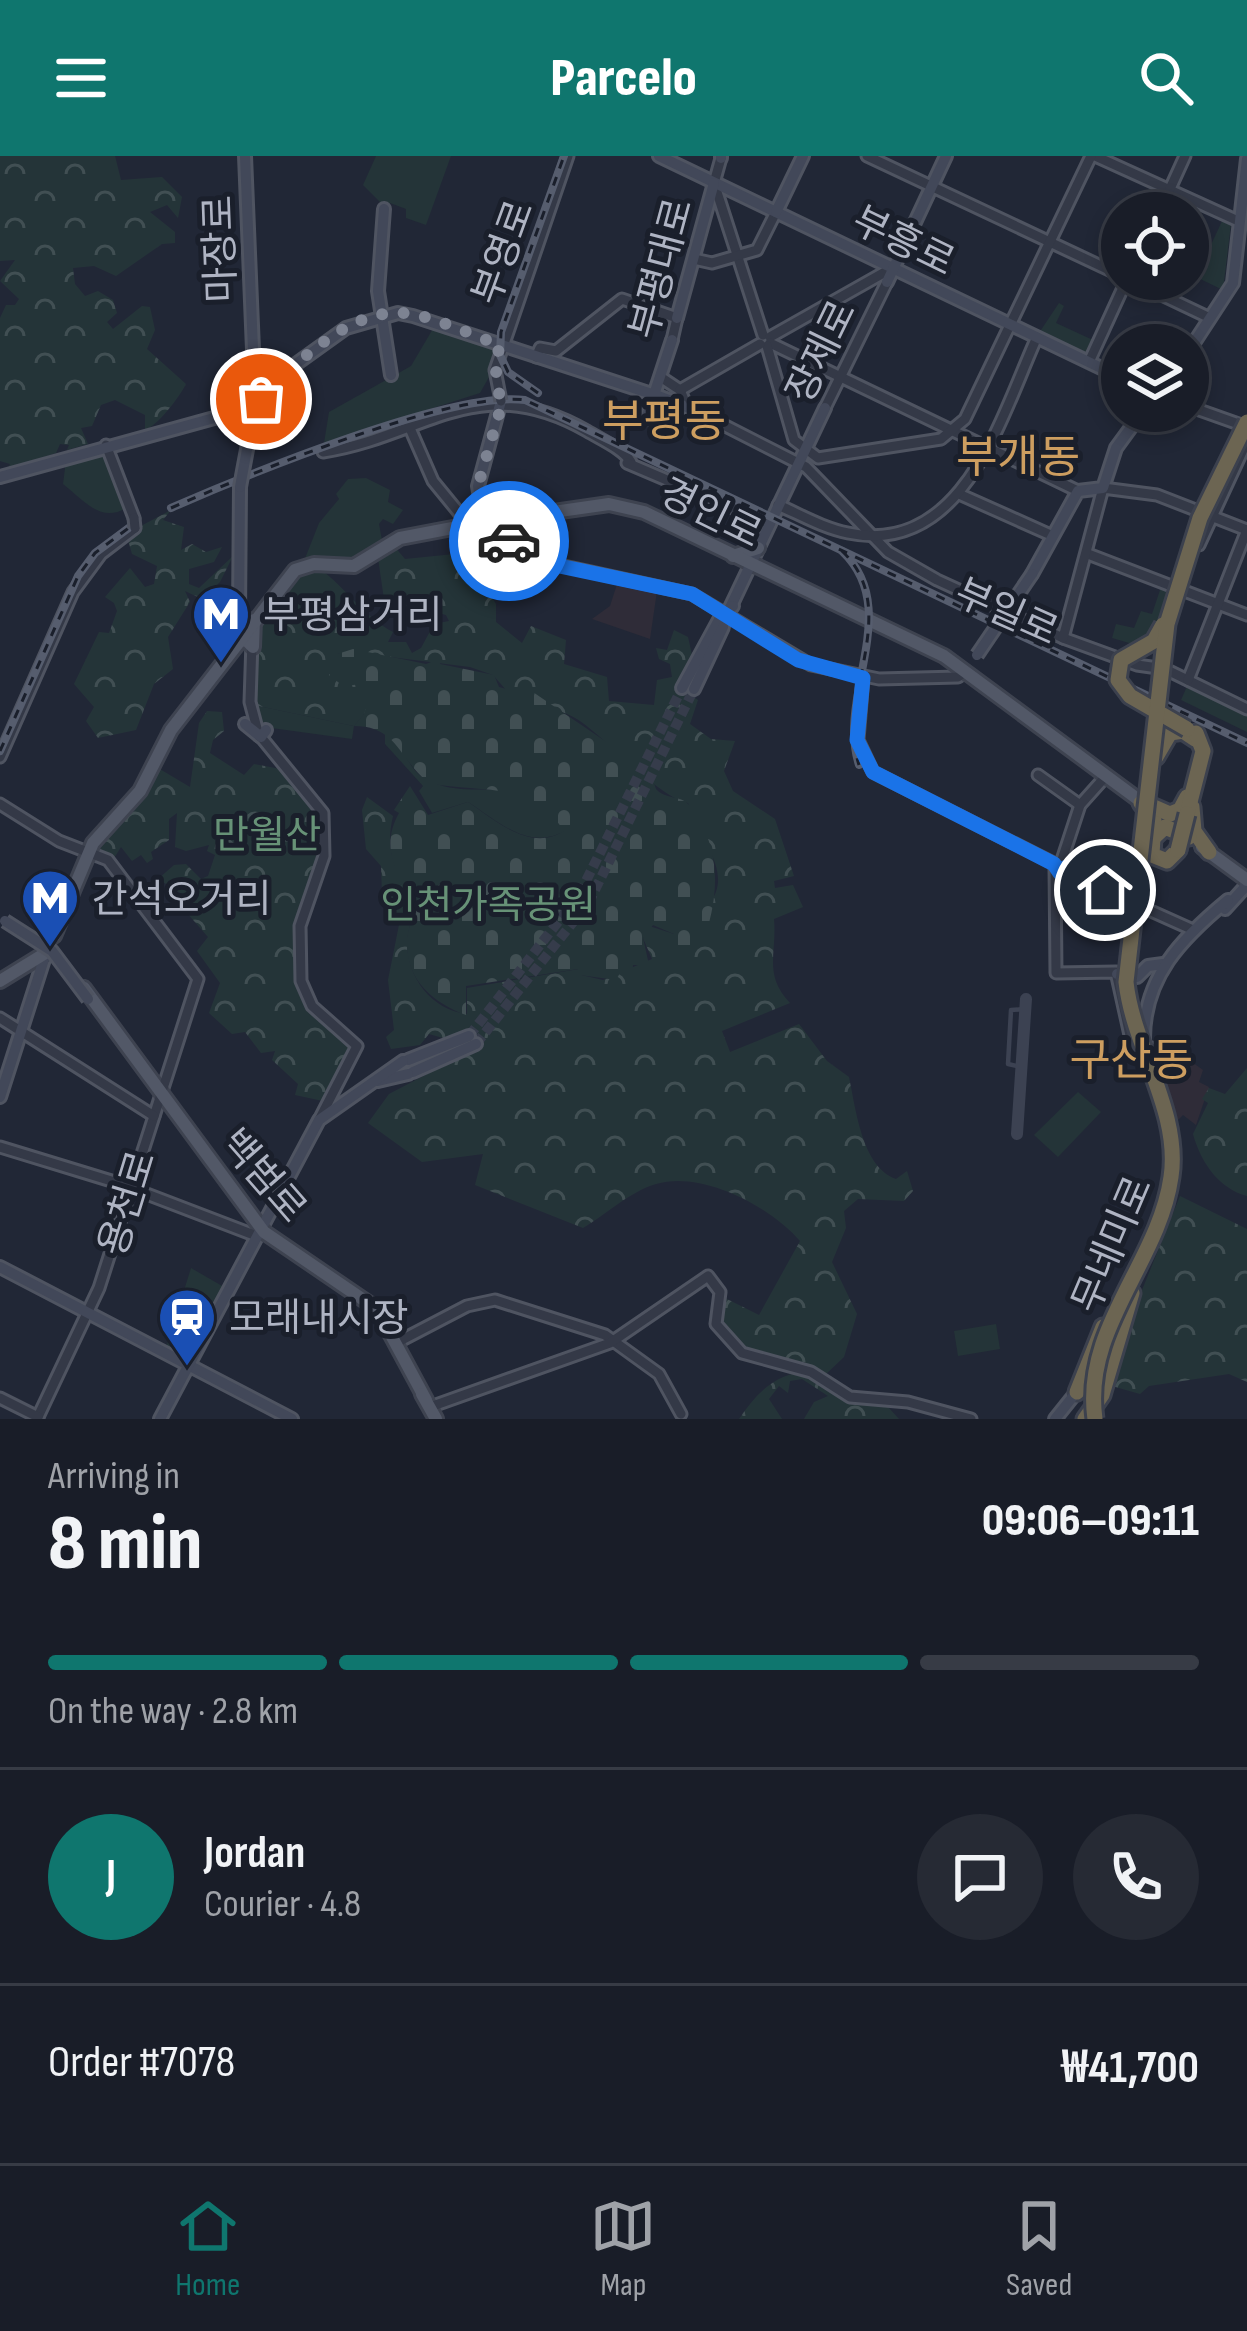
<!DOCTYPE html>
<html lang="en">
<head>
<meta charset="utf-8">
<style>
	:root { --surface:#191d28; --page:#262a34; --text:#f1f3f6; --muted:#9fa2a8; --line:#373b45; --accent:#0f766e }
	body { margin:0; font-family:"Sofia Sans Condensed","Noto Sans KR",sans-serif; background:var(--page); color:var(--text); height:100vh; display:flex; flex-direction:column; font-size:45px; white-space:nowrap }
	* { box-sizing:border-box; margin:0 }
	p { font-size:39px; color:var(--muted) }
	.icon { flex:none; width:66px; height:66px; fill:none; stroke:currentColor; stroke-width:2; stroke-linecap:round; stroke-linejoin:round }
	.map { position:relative; height:1263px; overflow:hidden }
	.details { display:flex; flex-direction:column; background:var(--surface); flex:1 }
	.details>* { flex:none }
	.tools { position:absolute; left:1101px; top:36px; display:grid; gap:24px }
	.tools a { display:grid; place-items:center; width:108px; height:108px; border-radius:50%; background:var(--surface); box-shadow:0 6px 18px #0003,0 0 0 3px var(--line); font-size:60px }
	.pin { position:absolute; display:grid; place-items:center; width:102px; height:102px; color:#fff; margin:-51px; border:6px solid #fff; border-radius:50%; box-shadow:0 3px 12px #0007 }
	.courier { position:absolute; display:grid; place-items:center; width:120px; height:120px; margin:-60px; border:9px solid #1a73e8; border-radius:50%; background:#fff; color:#222; box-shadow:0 3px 15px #0007 }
	.overview em { font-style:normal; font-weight:800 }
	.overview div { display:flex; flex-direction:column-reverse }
	.overview { display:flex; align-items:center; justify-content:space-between; height:204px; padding:0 48px }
	h1 { font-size:78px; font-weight:800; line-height:90px }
	.bar { display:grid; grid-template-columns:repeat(4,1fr); gap:18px 12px; align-content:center; height:144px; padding:0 48px }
	.bar i { height:15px; border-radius:9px; background:var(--line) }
	.bar .on { background:var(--accent) }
	.bar p { grid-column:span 4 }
	.line { display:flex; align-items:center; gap:30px; padding:0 48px; border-top:3px solid var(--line) }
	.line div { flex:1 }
	.round { display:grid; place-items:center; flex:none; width:126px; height:126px; border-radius:63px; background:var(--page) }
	header { display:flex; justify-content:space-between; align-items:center; height:156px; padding:0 48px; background:var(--accent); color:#fff; font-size:54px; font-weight:800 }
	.menu { display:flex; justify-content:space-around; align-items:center; height:168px; border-top:3px solid var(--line); background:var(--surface); font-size:33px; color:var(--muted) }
	.menu a { display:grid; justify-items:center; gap:6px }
	.menu .on { color:var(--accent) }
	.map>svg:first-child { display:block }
</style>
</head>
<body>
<header><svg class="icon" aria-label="menu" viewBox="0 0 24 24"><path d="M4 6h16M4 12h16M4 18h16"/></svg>Parcelo<svg class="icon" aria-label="search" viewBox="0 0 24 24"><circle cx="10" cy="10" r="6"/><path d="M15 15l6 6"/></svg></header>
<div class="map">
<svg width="1247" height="1263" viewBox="0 0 1247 1263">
	<defs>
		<pattern id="forest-crowns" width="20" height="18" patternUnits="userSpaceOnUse" patternTransform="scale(3)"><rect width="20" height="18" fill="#243438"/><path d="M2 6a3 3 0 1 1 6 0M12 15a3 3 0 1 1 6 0" fill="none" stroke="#414f53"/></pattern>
		<pattern id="cemetery-stones" width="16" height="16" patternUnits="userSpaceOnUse" patternTransform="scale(3)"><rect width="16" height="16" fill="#243438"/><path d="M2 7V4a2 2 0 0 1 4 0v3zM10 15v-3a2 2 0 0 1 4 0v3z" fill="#414f53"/></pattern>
	</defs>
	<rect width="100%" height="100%" fill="#212736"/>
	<!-- medical -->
	<g fill="#2f2c38">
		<path d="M618 425 657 435 650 483 592 463 610 450Z"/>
		<path d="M1168 889 1203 914 1199 926 1209 931 1196 969 1183 959 1178 964 1157 908 1169 910 1159 903Z"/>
	</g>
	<!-- green -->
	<g fill="#243438">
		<path d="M376 0H451L426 69 406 62V53L390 47 386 52 363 29Z"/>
		<path d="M1223 63 1231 68 1223 134 1196 121Z"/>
		<path d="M1059 147 1064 150 1056 167 1095 185 1090 196 1083 199 1039 177Z"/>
		<path d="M434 171 495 191 493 214 480 237 324 287 329 256 411 210Z"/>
		<path d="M106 294 128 351C101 368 86 346 63 328L66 304Z"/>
		<path d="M366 322 390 334 388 346 403 354 393 368 383 363 379 368 382 384 389 383 355 406 304 405 319 367 339 343 336 338 348 323Z"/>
		<path d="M1162 428 1172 432 1160 473 1136 489 1112 482 1116 468 1134 472 1141 455 1152 458Z"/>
		<path d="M1188 528 1247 556V576L1181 544Z"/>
		<path d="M254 549 354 570 352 583 264 571Z"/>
		<path d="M385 577C403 586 406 609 421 620 472 653 518 605 565 675 528 695 499 666 468 646L432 657 419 635 423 630 385 588Z"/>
		<path d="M1078 936 1101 956 1058 1001 1034 979Z"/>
		<path d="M191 1112 224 1131 185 1202 165 1195Z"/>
		<path d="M996 1168 1000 1193 958 1200 954 1175Z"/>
	</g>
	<!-- forest -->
	<g fill="url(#forest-crowns)">
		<path d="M0 0H115L121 24 162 21 182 41 178 62 167 49 150 56 175 76V87L162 88 116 120 94 110 73 112 75 128 85 140 98 135 113 144 117 157 107 166 113 173 142 150 150 151 155 174 147 193 186 228C179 242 157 270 145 274V259L115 244 101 249 92 270 81 272 88 288 67 294 69 289 60 288 56 297 8 313 10 308 0 305V162L6 149H15L19 143 0 125 15 104 0 105Z"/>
		<path d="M171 354 163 364 184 371 181 394 192 388 206 396 222 391 214 406 189 413V428L199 432 233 400 220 426 202 443 185 435 190 446 168 481 173 513 154 528 136 574 98 582 86 565 94 551 74 528 99 476 109 477 117 455 114 447 105 441 130 412 145 431 154 428 157 410 132 398 128 384 139 371Z"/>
		<path d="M394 390 405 403 465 397 496 448V466L522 487 531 470 566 484 564 508 607 521 609 545 654 549 657 524 672 521 670 508 659 503 656 492 667 494 674 474 688 481 692 499 705 486 678 530 698 544 690 568 711 583 735 585 724 615 733 635 775 663 794 720 774 725 775 732 793 729 803 751 774 763C777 799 763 818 790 847L722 875 730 896 799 868 827 905 849 921C856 954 862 1011 896 1023L907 1015 913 1035 904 1045 858 1043 844 1055 846 1072 832 1106 857 1158 844 1201 825 1219 815 1216 852 1247 888 1251 899 1263H804L814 1246 828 1240 802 1223 790 1225 788 1237 779 1230 769 1243 782 1263H739C758 1235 777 1216 812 1215 773 1202 711 1196 725 1142L759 1159 800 1085C771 1051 702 1014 656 1028 631 1035 605 1059 583 1072L475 1029 483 998 422 1006 368 967 389 938 479 891 468 874 444 888 443 882 429 878 420 889 391 893 386 881 394 874 388 824 399 769 382 738 381 710 366 693 362 654 367 641 393 660C382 706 405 718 410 759 412 768 407 777 407 786 407 822 432 854 467 858V832L579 813 581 819 603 824 652 803 643 782 649 770 674 778C747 731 713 709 688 647 659 641 611 587 580 565 566 555 550 555 539 541L507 535 493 519 470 511 351 496 337 498 334 513 354 526 374 527 365 557 354 570 254 549 257 467 303 415 320 413C347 433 363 460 393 476L388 486H406L412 497 421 492 434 468 449 465 446 459 420 452 411 461 384 443 378 402Z"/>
		<path d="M207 555 222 556 224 575 213 584 210 597 244 619 254 608 286 614C350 691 311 683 299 763 296 785 300 809 300 831L354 888 323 945 295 939 298 928 272 904 275 895 261 897 245 876 232 878 209 857 220 827 197 795 208 781 187 757V741L158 723 174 709 186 708 201 723 208 720 215 699 207 695 209 689 186 695 175 691 177 657 169 663V684L151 696 153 703 147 707 141 699 132 705 121 691 111 707 94 696 138 646 158 612 190 631 199 567Z"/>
		<path d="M1247 912V1040C1221 1033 1202 1010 1193 978L1208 947 1202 943 1209 932 1225 938Z"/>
		<path d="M1180 1040 1247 1073V1226L1229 1218 1149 1230 1140 1238 1112 1230 1132 1159Z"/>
	</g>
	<!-- cemetery -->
	<path fill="url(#cemetery-stones)" d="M353 493 426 508 439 503 440 508 494 519 499 531 517 536 527 532 627 600 645 602 656 633C666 644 681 639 689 649 723 691 720 743 701 791L674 790V778L653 769 643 782 649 809H633L632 818 620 817 616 824 580 819 578 813 466 830V859C432 846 405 823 407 783 408 773 413 765 410 755 401 718 378 695 399 657L394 654 410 630 428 659 468 646C497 666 531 696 564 675 530 623 481 638 429 627 399 604 398 570 354 570L364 558 373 527 343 530 329 519 334 513 328 507V501Z"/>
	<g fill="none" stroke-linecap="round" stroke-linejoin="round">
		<!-- taxiway -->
		<path stroke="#3c4252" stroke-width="4.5" d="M1021 911 1008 908 1011 854 1025 853"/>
		<!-- runway -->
		<path stroke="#3c4252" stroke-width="12" d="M1017 978 1026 843"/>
		<!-- secondary-tunnel -->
		<g stroke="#363c4b" stroke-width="10" stroke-dasharray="10 5" stroke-linecap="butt">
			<path d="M469 880 579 739 682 532"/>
			<path d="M476 888 589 746 694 533"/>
		</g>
		<!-- tertiary casing -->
		<g stroke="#4f5461" stroke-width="15">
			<g id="tertiary">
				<path d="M867 0 1122 120"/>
				<path d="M1095 0 1236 64"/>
				<path d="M721 2 714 27 763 179"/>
				<path d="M1159 57 1185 0"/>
				<path d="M694 103 712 107 757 94 776 56"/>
				<path d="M1128 123 1210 162"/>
				<path d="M770 181 894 111"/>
				<path d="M770 187 1078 335"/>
				<path d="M767 190 794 284 818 302 941 283 965 263 1091 0"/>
				<path d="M536 201 540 192 556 195 622 143 677 162 672 184"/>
				<path d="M1089 206 1127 123"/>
				<path d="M495 214 568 0"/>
				<path d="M662 222 680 234 687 251"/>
				<path d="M680 234 760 188"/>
				<path d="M1188 250 1247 271"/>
				<path d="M825 252 887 126"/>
				<path d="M702 258 806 311 888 396 937 424 1063 482 1137 509 1165 513 1247 553"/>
				<path d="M409 270 433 325 469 369"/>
				<path d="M106 289 134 362"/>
				<path d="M323 296C424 281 477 212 587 275 602 284 623 293 631 306"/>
				<path d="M627 307 770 368"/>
				<path d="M959 338 1053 380"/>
				<path d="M778 349C801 359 823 372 848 377 963 401 1001 261 1037 181"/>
				<path d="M484 366 541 405 692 438 811 509 879 523 958 521 966 515"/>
				<path d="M1199 389 1247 285"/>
				<path d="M1088 398 1247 459"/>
				<path d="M1063 482 1103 332 1157 339 1247 374"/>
				<path d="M252 485 250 546 259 580"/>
				<path d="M863 522 858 584 873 616 1059 710"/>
				<path d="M1188 524 1247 374"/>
				<path d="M261 581 323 657 324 700 300 770 301 825 312 850 357 890 319 964"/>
				<path d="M0 601 73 436 101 398 135 372"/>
				<path d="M1038 619 1080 649"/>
				<path d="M0 648 59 685 108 704 198 823 99 1132 37 1263"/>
				<path d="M1055 710 1056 817 1116 816 1135 902"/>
				<path d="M1060 710 1080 649 1106 620"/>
				<path d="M1064 716 1191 773"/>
				<path d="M0 862 154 960"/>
				<path d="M0 991 118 1027 254 1079"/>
				<path d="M396 1187 467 1150 495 1144 605 1179 659 1218 681 1258"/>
				<path d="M0 1242 38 1261"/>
				<path d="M430 1251 610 1187 708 1120 720 1136 716 1168 742 1197 811 1216 850 1241 908 1246 971 1263"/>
			</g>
		</g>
		<!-- secondary casing -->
		<g stroke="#4f5461" stroke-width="16">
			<g id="secondary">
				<path d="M245 0 255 242"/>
				<path d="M659 0 1122 222"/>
				<path d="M721 2V0"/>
				<path d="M384 53 378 135 391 219"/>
				<path d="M776 56 803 0"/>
				<path d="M887 126 946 0"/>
				<path d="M677 162 714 27"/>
				<path d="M1188 196 1233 127 1247 3"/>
				<path d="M689 252 702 258"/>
				<path d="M0 321 225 259 346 172 398 157 413 160 658 240 682 249 670 277 647 260 672 184"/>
				<path d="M240 331 239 461 246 474"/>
				<path d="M484 366 478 330 501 245"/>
				<path d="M1032 418 1078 335 1103 332 1116 292 1143 255"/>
				<path d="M730 452 825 252"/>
				<path d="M682 532 720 462 733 450"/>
				<path d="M694 533 723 471"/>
				<path d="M245 568 261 581 266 574"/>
				<path d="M1225 753 1245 731V722"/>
				<path d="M1117 818 1137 821 1148 810 1163 808"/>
				<path d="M1144 885C1143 821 1182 782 1228 744"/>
				<path d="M1150 892 1161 896"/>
				<path d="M408 904 469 880"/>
				<path d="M413 916 476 888"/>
				<path d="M378 925 408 918"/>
				<path d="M0 941 46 797"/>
				<path d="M0 1111 292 1263"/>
				<path d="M160 1263 319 964 403 905"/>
				<path d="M1055 1263 1079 1233"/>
			</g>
		</g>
		<!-- primary casing -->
		<g stroke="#3e4350" stroke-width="18">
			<g id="primary">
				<path d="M733 400 758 392"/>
				<path d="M237 486 246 484 253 491 254 464"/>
				<path d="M1202 691 1247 724"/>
				<path d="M54 780 93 687 140 635 171 574 295 414 314 408 354 410 400 382 484 366 609 348 644 356 944 500 1147 650"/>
				<path d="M0 825 44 798 50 782"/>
				<path d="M84 832 264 1076 377 1153 426 1244"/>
				<path d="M422 1238 436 1263"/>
			</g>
		</g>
		<!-- motorway casing -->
		<g stroke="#3c414e" stroke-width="21">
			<g id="motorway">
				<path d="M1156 601 1170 577 1183 575 1195 583"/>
				<path d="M1141 647 1154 664 1152 699 1167 705 1178 694"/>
				<path d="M1145 647 1170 658 1180 654 1187 641"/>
				<path d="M1192 651 1194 675 1209 696"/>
				<path d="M1187 658 1203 595 1196 577"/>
				<path d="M1152 683 1165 671 1189 681"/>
				<path d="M1077 1236 1103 1171"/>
				<path d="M1085 1263 1102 1239 1132 1137"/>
			</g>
		</g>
		<!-- tertiary -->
		<use href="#tertiary" stroke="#343947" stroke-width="9"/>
		<!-- secondary -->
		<use href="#secondary" stroke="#424859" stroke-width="10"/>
		<!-- primary -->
		<use href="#primary" stroke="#525867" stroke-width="12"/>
		<!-- motorway -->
		<use href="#motorway" stroke="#6c6552" stroke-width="15"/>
		<!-- rail casing -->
		<g stroke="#565d6e" stroke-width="8">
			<g id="rail">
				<path d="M538 237 508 216 500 199 501 176 564 0"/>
				<path d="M171 352C244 320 452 234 525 244L1247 587"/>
				<path d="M842 395C904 454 836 539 859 609"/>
				<path d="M0 595 78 420 95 397 130 371"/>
			</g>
		</g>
		<!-- rail -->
		<use href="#rail" stroke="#1a1f2b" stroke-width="3" stroke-dasharray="9" stroke-linecap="butt"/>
		<!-- tertiary-bridge casing -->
		<g stroke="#4f5461" stroke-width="15" stroke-linecap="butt">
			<g id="tertiary-bridge">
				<path d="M495 214 501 245"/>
				<path d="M134 362 135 372"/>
			</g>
		</g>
		<!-- secondary-bridge casing -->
		<g stroke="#4f5461" stroke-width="16" stroke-linecap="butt">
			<g id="secondary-bridge">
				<path d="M240 331 254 256"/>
				<path d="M977 499 1032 418"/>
				<path d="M5 765 52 795 88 843"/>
			</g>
		</g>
		<!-- motorway-bridge casing -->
		<g stroke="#3c414e" stroke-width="21" stroke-linecap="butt">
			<g id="motorway-bridge">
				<path d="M1163 469 1154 485 1121 504 1118 524 1130 540 1187 573"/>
				<path d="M1178 694 1187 658"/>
				<path d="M1095 1263C1082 1172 1159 1106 1171 1021 1181 956 1133 891 1126 826L1167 468 1200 362 1247 266"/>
			</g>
		</g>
		<!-- tertiary-bridge -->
		<use href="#tertiary-bridge" stroke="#343947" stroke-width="9"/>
		<!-- secondary-bridge -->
		<use href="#secondary-bridge" stroke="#424859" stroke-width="10"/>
		<!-- motorway-bridge -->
		<use href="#motorway-bridge" stroke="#6c6552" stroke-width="15"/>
	</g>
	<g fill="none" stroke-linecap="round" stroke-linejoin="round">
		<!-- done -->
		<path stroke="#7d8392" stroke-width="12" stroke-dasharray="0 21.6" d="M261 243 265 233C304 204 348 154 402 157 433 159 471 179 500 189L495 208 501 251 478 330 485 369 509 385"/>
		<!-- route -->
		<path stroke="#1a73e8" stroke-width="15" d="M509 385 550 408 692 438 798 504 863 522 857 584 873 616 1054 708 1060 717 1065 712 1105 734"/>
	</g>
	<!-- icons -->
	<defs>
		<g id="metro-pin" transform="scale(3)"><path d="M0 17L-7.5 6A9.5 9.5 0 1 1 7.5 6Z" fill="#1a4fb4" stroke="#1a1f2b"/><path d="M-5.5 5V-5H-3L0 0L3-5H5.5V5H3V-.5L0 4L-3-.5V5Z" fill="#fff"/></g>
		<g id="station-pin" transform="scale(3)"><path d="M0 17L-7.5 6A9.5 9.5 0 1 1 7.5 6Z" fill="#1a4fb4" stroke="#1a1f2b"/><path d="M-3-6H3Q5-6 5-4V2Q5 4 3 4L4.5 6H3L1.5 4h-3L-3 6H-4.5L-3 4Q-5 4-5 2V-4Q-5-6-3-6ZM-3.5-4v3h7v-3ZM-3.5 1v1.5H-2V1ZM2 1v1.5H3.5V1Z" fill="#fff"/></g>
	</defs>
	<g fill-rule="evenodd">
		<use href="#metro-pin" x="221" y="458"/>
		<use href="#metro-pin" x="50" y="742"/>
		<use href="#station-pin" x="187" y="1161"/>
	</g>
	<g text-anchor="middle" stroke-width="10" stroke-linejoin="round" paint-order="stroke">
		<!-- street labels -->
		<g font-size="39" fill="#afb4c3" stroke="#1a1f2b">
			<text transform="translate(904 84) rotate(26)" y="14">부흥로</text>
			<text transform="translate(219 93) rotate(-92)" y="14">마장로</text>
			<text transform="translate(502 96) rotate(-70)" y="14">부영로</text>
			<text transform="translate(660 112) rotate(-75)" y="14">부평대로</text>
			<text transform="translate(820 195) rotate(-64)" y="14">장제로</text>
			<text transform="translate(711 356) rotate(26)" y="14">경인로</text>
			<text transform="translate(1007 455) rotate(24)" y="14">부일로</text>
			<text transform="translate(264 1019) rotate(49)" y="14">백범로</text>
			<text transform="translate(126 1047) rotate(-73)" y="14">용천로</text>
			<text transform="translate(1111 1088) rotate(-67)" y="14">무네미로</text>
		</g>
		<!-- poi labels -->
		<g font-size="39" fill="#afb4c3" stroke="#1a1f2b" text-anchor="start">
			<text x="263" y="472">부평삼거리</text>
			<text x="92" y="756">간석오거리</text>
			<text x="229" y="1175">모래내시장</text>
		</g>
		<!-- park labels -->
		<g font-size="39" fill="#679277" stroke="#1a1f2b">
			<text x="267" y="692">만월산</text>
			<text x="488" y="762">인천가족공원</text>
		</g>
		<!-- quarter labels -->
		<g font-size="45" fill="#cd9e60" stroke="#1a1f2b">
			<text x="664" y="280">부평동</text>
			<text x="1018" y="316">부개동</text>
			<text x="1131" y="919">구산동</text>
		</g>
	</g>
</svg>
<div class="tools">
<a><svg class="icon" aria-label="locate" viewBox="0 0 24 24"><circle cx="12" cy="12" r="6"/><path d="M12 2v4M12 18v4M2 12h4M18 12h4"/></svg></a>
<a><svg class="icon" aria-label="layers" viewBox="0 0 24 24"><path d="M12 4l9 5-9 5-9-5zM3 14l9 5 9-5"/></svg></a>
</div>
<div class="pin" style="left:261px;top:243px;background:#ea580c"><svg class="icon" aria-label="bag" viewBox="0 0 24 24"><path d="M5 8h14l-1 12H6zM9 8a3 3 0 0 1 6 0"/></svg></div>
<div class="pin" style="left:1105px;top:734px;background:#1f2937"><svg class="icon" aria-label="home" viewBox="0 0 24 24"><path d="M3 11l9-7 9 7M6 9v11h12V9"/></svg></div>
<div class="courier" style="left:509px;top:385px"><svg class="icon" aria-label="car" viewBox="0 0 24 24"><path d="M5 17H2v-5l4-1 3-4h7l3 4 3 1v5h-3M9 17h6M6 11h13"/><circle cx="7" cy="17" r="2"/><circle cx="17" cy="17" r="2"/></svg></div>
</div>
<section class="details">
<div class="overview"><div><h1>8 min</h1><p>Arriving in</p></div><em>09:06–09:11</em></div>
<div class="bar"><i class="on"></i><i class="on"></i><i class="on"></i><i></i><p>On the way · 2.8 km</p></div>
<div class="line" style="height:216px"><b class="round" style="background:var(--accent);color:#fff">J</b><div><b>Jordan</b><p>Courier · 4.8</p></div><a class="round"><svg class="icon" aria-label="chat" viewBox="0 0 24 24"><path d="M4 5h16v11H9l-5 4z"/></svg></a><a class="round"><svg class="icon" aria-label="phone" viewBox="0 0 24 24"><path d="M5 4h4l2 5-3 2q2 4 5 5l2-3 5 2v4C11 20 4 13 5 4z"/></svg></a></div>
<div class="line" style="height:156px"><div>Order #7078</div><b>₩41,700</b></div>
</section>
<nav class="menu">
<a class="on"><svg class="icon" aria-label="home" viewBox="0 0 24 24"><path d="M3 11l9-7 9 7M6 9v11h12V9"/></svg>Home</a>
<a><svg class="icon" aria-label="map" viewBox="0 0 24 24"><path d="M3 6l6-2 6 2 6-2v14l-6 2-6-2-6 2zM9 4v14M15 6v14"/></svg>Map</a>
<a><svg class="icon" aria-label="saved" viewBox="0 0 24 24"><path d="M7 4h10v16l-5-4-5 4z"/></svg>Saved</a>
</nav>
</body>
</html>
